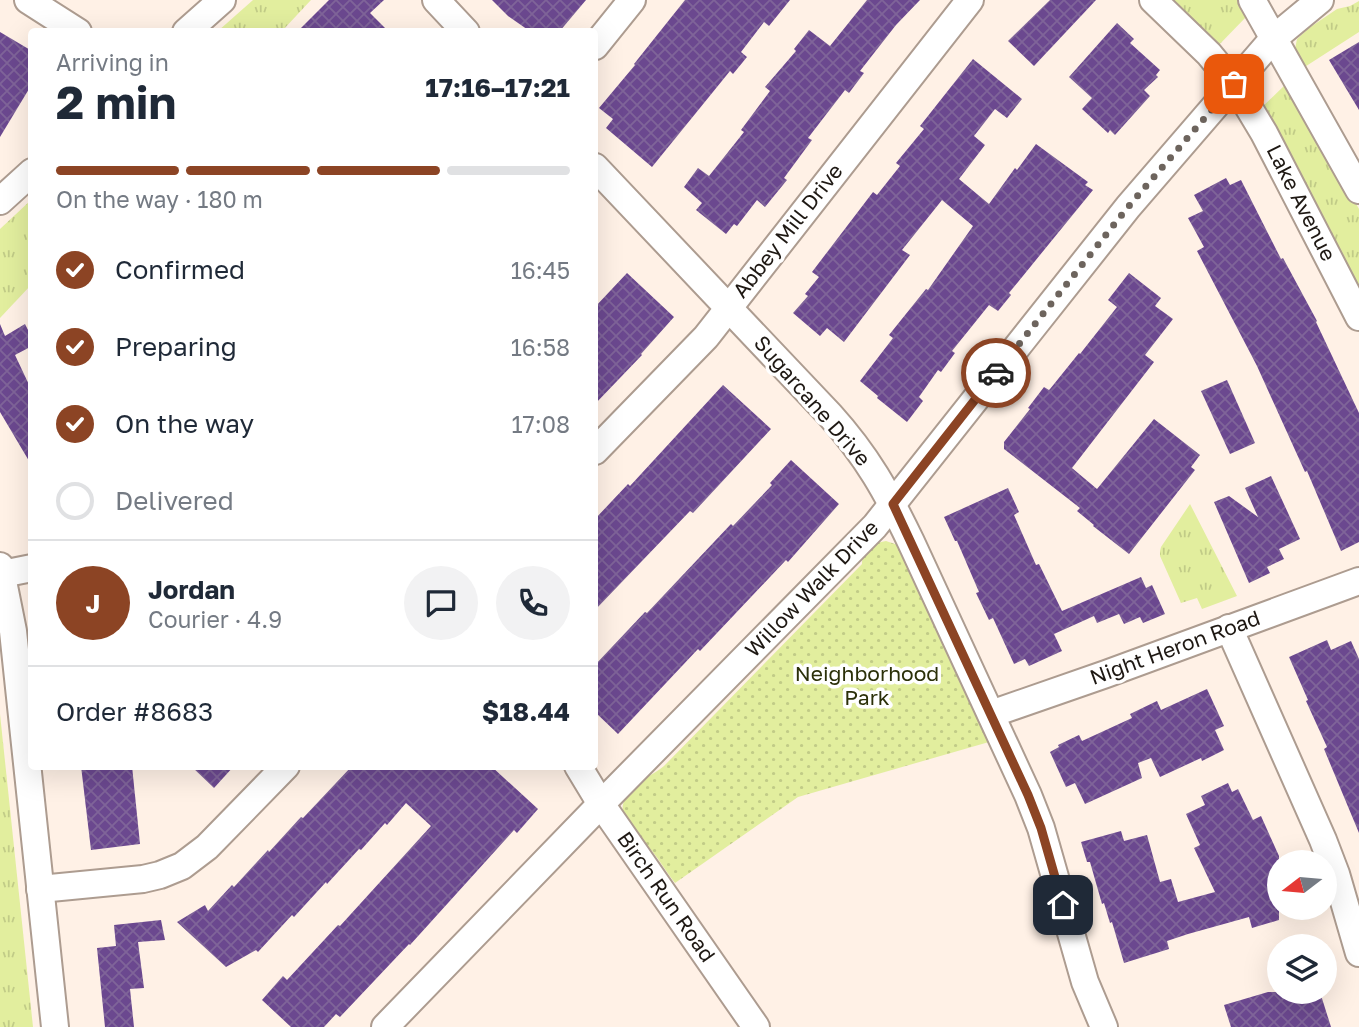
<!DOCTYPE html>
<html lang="en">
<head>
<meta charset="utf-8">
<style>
	:root { --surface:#fff; --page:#f2f2f3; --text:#1f2937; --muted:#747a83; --line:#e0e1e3; --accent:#8c4424 }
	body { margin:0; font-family:"Golos Text",sans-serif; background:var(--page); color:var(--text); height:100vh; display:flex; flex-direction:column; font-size:26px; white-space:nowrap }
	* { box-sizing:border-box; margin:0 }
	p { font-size:23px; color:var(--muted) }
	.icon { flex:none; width:38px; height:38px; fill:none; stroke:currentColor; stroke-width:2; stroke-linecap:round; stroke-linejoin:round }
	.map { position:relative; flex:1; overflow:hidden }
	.drawer { position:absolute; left:28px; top:28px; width:570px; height:742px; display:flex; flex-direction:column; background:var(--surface); border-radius:7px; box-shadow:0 7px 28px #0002 }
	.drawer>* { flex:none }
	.needle { width:46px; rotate:254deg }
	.controls { position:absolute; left:1267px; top:850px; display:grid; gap:14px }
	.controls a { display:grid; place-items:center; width:70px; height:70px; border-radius:50%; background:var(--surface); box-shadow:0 7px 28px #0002; font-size:35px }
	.pin { position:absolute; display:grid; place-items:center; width:60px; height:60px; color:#fff; margin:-30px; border-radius:14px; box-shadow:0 4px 10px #0006 }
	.courier { position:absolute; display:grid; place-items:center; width:70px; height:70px; margin:-35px; border:5px solid #8c4424; border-radius:50%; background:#fff; color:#222; box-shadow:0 2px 9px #0007 }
	.headline em { font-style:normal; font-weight:700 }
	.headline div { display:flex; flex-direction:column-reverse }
	.headline { display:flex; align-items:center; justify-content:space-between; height:119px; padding:0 28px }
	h1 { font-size:46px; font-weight:700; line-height:52px }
	.bar { display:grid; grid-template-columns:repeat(4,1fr); gap:10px 7px; align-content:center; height:84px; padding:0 28px }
	.bar i { height:9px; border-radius:5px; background:var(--line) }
	.bar .active { background:var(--accent) }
	.bar p { grid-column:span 4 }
	.line { display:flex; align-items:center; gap:18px; padding:0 28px; border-top:2px solid var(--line) }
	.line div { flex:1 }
	.round { display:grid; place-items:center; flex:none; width:74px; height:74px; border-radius:37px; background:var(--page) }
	ol { padding:0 28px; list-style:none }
	li { display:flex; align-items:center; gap:21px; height:77px }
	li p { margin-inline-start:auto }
	li .icon { padding:7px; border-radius:50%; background:var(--accent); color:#fff; stroke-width:4 }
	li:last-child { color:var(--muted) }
	li i { width:38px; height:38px; border:4px solid var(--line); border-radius:50% }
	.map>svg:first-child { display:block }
</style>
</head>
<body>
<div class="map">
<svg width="1359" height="1027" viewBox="0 0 1359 1027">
	<defs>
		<pattern id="grass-tufts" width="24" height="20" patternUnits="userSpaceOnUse" patternTransform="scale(1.75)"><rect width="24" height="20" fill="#e2ee9e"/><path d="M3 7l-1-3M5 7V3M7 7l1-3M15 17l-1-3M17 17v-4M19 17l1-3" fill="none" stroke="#c1cb87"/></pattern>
		<pattern id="park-dots" width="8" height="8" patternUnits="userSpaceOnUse" patternTransform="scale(1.75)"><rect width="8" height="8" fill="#e2ee9e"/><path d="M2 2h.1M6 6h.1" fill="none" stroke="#c1cb87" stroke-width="1.8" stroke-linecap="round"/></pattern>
		<pattern id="building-cross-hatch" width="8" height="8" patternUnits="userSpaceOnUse" patternTransform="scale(1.75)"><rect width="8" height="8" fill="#6b488f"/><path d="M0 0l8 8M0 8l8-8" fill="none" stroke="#7f6499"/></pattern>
	</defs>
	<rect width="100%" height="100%" fill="#fff1e6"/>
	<!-- grass -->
	<g fill="url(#grass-tufts)">
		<path d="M253 0H311L282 31H218Z"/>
		<path d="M1159 0H1240L1248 15 1213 51Z"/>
		<path d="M1359 1V32L1300 70 1294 54 1297 39 1309 28 1337 9 1350 6Z"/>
		<path d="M1287 83 1359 209V302L1259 110Z"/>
		<path d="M31 200V285L0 318V229Z"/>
		<path d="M1190 504 1237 596 1202 609 1197 598 1181 603 1160 556V551L1161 547Z"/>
		<path d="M0 714 33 1027H0Z"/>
	</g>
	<!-- park -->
	<path fill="url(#park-dots)" d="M886 541 901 546 989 742 798 797 675 883C667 873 660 861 652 851 648 847 643 845 639 841 637 839 635 835 633 832 624 819 617 808 629 792 639 780 653 775 664 766L862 564C862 550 873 543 886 541Z"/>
	<!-- building -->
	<g fill="url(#building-cross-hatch)">
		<path d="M329 0H384L370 13 389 32H297Z"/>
		<path d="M492 0H586L559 32H531L508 16Z"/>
		<path d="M685 0H790L769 26 764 22 741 52 747 57 733 74 730 71 652 167 606 128 613 119 599 108 635 65 634 64Z"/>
		<path d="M867 0H920L896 25 860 71 864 73 849 93 845 90 808 138 812 140 784 178 787 180 765 207 757 200 737 226 734 224 726 234 696 210 702 203 684 187 698 168 709 176 744 132 741 130 770 91 765 87 796 51 794 49 809 30 830 46Z"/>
		<path d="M1050 0H1096L1034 66 1008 41Z"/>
		<path d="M1117 23 1134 39 1130 43 1160 70 1156 75 1158 77 1144 90 1150 96 1115 135 1110 130 1108 133 1082 109 1092 98 1069 77Z"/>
		<path d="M0 32 32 51V84L0 137Z"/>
		<path d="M1359 42V110L1329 60Z"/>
		<path d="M973 59 1022 99 1007 118 995 109 974 136 985 145 959 179 989 204 1015 168 1017 170 1036 144 1088 182 1085 185 1093 190 1009 293 1011 295 998 311 989 305 952 351 955 353 941 372 938 370 919 397 923 401 907 422 877 398 878 396 860 381 893 338 889 335 926 289 928 290 973 226 942 200 902 250 910 255 844 342 827 328 820 336 793 313 808 296 805 294 819 277 812 272 873 192 877 195 900 166 896 163 924 129 920 126Z"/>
		<path d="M1226 178 1230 185 1241 180 1281 259 1283 258 1317 321 1316 322 1359 413V542L1341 551 1307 471 1305 472 1257 366 1197 251 1204 247 1188 218 1203 211 1194 195Z"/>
		<path d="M627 273 674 317 641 354 642 355 595 404V307Z"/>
		<path d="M1129 273 1161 298 1155 306 1173 319 1145 355 1154 362 1072 468 1097 489 1154 419 1200 455 1191 467 1195 470 1129 554 1093 526 1094 525 1077 511 1080 508 1004 449V442L1030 409 1028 408 1044 387 1049 390 1050 389 1079 353 1080 354 1117 307 1108 300Z"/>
		<path d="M0 324 5 336 25 324 32 338V346L15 355 32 391V466L0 412Z"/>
		<path d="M1227 380 1255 443 1230 454 1201 391Z"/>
		<path d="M723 385 771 429 693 513 690 511 595 610V519L628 484 630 486Z"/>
		<path d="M791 460 839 504 788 562 786 560 700 651 698 649 618 734 595 712V665L645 612 647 613 731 524 733 526 772 485 770 483Z"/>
		<path d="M1271 476 1300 539 1279 549 1284 559 1267 567 1270 573 1249 583 1214 502 1229 496 1258 517 1245 488Z"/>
		<path d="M1008 488 1019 512 1014 515 1036 565 1039 564 1062 611 1141 577 1146 588 1152 585 1165 614 1143 623 1140 617 1124 624 1119 614 1097 623 1094 616 1054 634 1062 651 1029 666 1025 659 1014 664 993 618 989 620 976 593 979 592 957 541H955L944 517Z"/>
		<path d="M1327 640 1331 650 1351 641 1359 659V833L1324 749 1327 747 1306 701 1308 700 1289 657Z"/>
		<path d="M1207 689 1224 726 1215 730 1224 750 1202 761 1201 758 1160 777 1151 758 1138 763 1142 778 1085 804 1075 783 1066 787 1050 752 1059 747 1058 745 1079 735 1082 741 1132 718 1130 714 1157 701 1161 710Z"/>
		<path d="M81 766H132L140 844 91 850Z"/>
		<path d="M191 766H234L214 788Z"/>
		<path d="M352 766H491L538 809 517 833 514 830 410 945 409 944 340 1017 336 1014 324 1027H291L262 1000 283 976 287 980 338 925 340 926 431 826 406 803 387 825 385 823 361 850 359 849 327 884 326 882 294 917 292 915 258 952 256 950 226 967 177 922 205 905 208 911 232 885 234 887 268 850 269 852 301 817 303 818Z"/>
		<path d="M1228 783 1232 792 1238 789 1253 820 1261 816 1279 856V920L1252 928 1249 917 1188 934 1167 941 1169 949 1124 963 1112 922 1110 923 1104 903 1102 904 1090 862H1087L1081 842 1121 831 1124 841 1147 835 1160 882 1171 879 1178 902 1215 892 1194 848 1200 845 1186 814 1205 805 1201 796Z"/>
		<path d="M161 920 165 940 138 942 144 988 130 989 134 1027H105L97 948 116 946 114 925Z"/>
		<path d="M1268 992H1320L1331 1027H1231L1224 1005Z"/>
	</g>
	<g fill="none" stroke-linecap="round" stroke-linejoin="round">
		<!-- minor casing -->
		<g stroke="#ad9c90" stroke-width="30">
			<g id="minor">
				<path d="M28 0 78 32"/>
				<path d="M436 0 466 32"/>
				<path d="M1153 0 1209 54 1237 88 1264 133 1359 317"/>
				<path d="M1252 0 1359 190"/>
				<path d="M186 32 222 0"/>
				<path d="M595 46 632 0"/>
				<path d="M595 167 830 415C867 456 887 492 911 542L1028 795 1041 828 1085 982 1104 1027"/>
				<path d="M0 201 32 172"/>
				<path d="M595 451 706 337 970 0"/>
				<path d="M0 566 13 631 55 1027"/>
				<path d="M2 574 32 568"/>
				<path d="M1229 628 1323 840 1336 874 1359 953"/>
				<path d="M991 714 1106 674 1359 581"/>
				<path d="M578 766 601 804 756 1027"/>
				<path d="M40 889 143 879 160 875 182 866 207 847 286 766"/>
				<path d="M385 1027 601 804 875 526 1128 207 1273 39 1320 0"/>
			</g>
		</g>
		<!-- minor -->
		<use href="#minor" stroke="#fff" stroke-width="26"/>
	</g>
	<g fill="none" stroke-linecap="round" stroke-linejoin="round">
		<!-- done -->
		<path stroke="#6d645d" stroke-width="7" stroke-dasharray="0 12.6" d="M996 373 1128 207 1234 84"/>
		<!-- route -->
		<path stroke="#8c4424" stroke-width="9" d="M996 373 893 504 1028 795 1041 828 1063 905"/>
	</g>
	<g text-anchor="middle" stroke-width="7" stroke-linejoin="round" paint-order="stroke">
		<!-- street labels -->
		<g font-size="21" fill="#1e1813" stroke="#fff">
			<text transform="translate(1301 203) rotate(63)" y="7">Lake Avenue</text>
			<text transform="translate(788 231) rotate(-52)" y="7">Abbey Mill Drive</text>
			<text transform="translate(812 401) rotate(49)" y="7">Sugarcane Drive</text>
			<text transform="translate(812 589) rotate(-46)" y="7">Willow Walk Drive</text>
			<text transform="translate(1175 648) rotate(-20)" y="7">Night Heron Road</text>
			<text transform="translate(666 897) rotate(55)" y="7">Birch Run Road</text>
		</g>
		<!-- park labels -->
		<g font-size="21" fill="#2b3009" stroke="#fff">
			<text x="867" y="681">Neighborhood<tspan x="867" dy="24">Park</tspan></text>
		</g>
	</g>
</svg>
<div class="controls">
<a><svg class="needle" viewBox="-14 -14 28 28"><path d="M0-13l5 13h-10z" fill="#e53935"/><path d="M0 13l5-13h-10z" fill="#747a83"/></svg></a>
<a><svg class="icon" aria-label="layers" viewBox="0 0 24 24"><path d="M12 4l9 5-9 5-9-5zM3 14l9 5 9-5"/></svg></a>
</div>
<div class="pin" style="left:1234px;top:84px;background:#ea580c"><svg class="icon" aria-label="bag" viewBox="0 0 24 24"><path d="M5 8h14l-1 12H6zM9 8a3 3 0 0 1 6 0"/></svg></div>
<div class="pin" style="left:1063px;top:905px;background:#1f2937"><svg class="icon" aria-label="home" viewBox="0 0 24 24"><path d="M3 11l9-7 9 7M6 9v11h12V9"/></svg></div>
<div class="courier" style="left:996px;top:373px"><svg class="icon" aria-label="car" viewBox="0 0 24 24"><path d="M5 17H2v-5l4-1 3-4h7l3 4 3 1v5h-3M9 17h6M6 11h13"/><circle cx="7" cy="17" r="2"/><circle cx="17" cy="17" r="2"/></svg></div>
<section class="drawer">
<div class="headline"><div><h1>2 min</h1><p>Arriving in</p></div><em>17:16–17:21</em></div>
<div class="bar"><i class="active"></i><i class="active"></i><i class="active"></i><i></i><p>On the way · 180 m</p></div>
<ol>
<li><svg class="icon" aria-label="check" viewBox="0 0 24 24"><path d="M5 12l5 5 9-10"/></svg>Confirmed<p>16:45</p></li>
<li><svg class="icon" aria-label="check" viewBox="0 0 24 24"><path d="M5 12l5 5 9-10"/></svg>Preparing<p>16:58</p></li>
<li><svg class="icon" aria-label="check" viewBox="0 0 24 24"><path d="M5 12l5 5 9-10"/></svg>On the way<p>17:08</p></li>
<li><i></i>Delivered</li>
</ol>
<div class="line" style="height:126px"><b class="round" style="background:var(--accent);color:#fff">J</b><div><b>Jordan</b><p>Courier · 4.9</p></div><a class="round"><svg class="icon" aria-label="chat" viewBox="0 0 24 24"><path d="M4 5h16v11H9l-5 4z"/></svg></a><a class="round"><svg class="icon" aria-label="phone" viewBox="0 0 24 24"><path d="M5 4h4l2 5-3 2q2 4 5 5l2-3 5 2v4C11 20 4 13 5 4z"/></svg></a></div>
<div class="line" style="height:91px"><div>Order #8683</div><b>$18.44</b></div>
</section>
</div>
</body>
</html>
